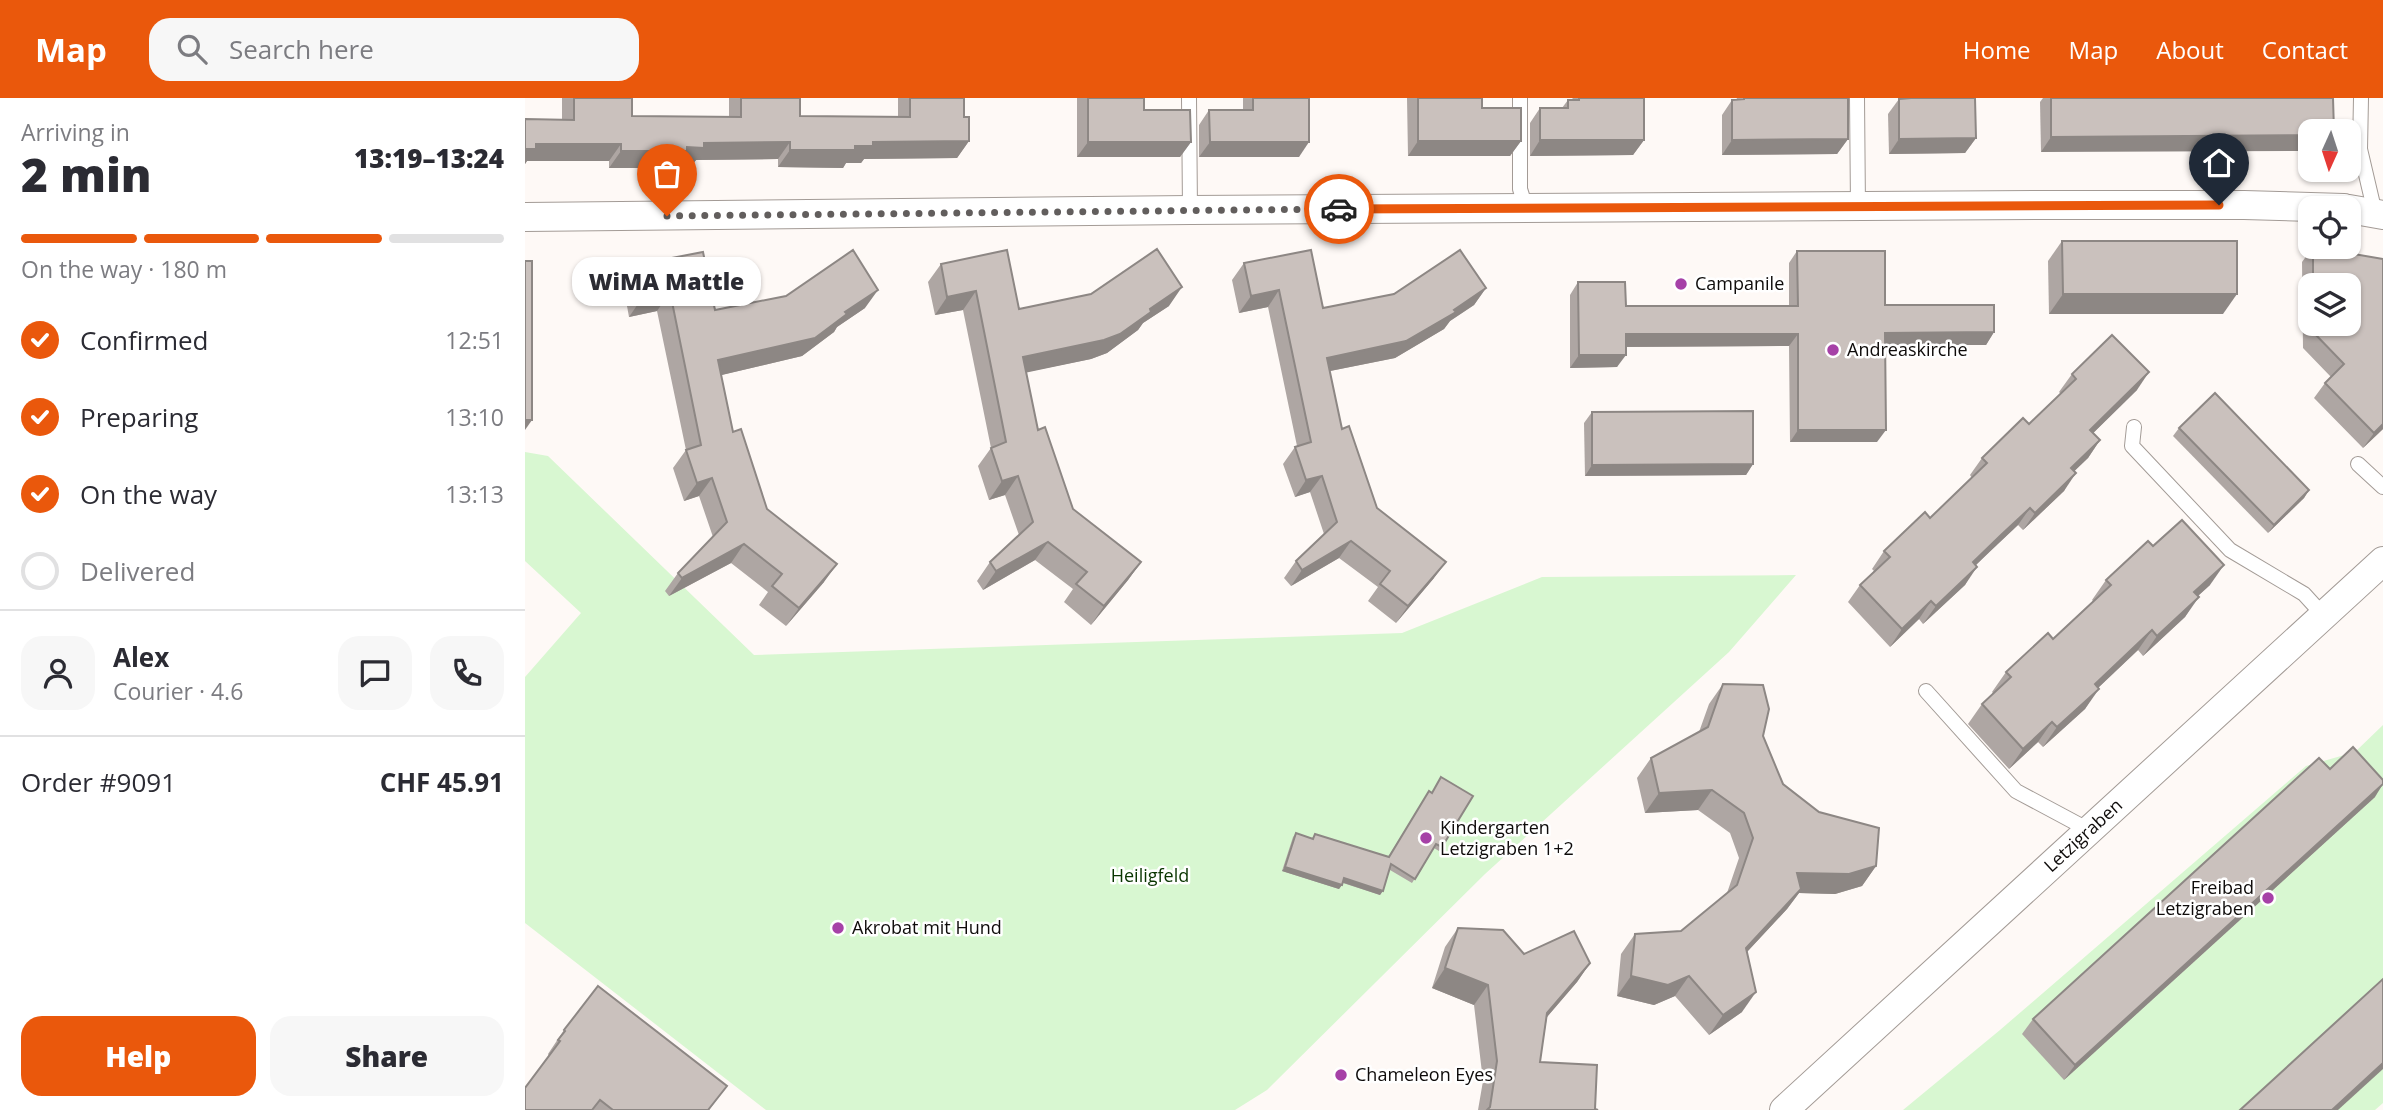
<!DOCTYPE html>
<html lang="en">
<head>
<meta charset="utf-8">
<style>
	:root { --surface:#fff; --page:#f7f7f7; --text:#2b2b33; --muted:#7c7c81; --line:#e1e1e2; --accent:#ea580c }
	body { margin:0; font-family:"Open Sans",sans-serif; background:var(--page); color:var(--text); height:100vh; display:flex; flex-direction:column; font-size:26px; white-space:nowrap }
	* { box-sizing:border-box; margin:0 }
	p { font-size:23px; color:var(--muted) }
	.icon { flex:none; width:38px; height:38px; fill:none; stroke:currentColor; stroke-width:2; stroke-linecap:round; stroke-linejoin:round }
	.map { position:relative; flex:1; overflow:hidden }
	.drawer { display:flex; flex-direction:column; background:var(--surface); width:525px }
	.drawer>* { flex:none }
	.needle { width:46px; rotate:183deg }
	.fabs { position:absolute; left:1773px; top:21px; display:grid; gap:14px }
	.fabs a { display:grid; place-items:center; width:63px; height:63px; border-radius:14px; background:var(--surface); box-shadow:0 2px 5px #0004; font-size:35px }
	.pin { position:absolute; display:grid; place-items:center; width:60px; height:60px; color:#fff; margin:-72px -30px; border-radius:50% 50% 50% 0; rotate:-45deg; box-shadow:0 0 7px #0007 }
	.pin .icon { rotate:45deg }
	.courier { position:absolute; display:grid; place-items:center; width:70px; height:70px; margin:-35px; border:5px solid #ea580c; border-radius:50%; background:#fff; color:#222; box-shadow:0 2px 9px #0007 }
	.bubble { position:absolute; height:49px; border-radius:21px; background:var(--surface); box-shadow:0 2px 5px #0004; font-size:23px; font-weight:800; line-height:49px; text-align:center }
	.headline em { font-style:normal; font-weight:800 }
	.headline div { display:flex; flex-direction:column-reverse }
	.headline { display:flex; align-items:center; justify-content:space-between; height:119px; padding:0 21px }
	h1 { font-size:46px; font-weight:800; line-height:52px }
	.bar { display:grid; grid-template-columns:repeat(4,1fr); gap:10px 7px; align-content:center; height:84px; padding:0 21px }
	.bar i { height:9px; border-radius:5px; background:var(--line) }
	.bar .on { background:var(--accent) }
	.bar p { grid-column:span 4 }
	.line { display:flex; align-items:center; gap:18px; padding:0 21px; border-top:2px solid var(--line) }
	.line div { flex:1 }
	.round { display:grid; place-items:center; flex:none; width:74px; height:74px; border-radius:21px; background:var(--page) }
	ol { padding:0 21px; list-style:none }
	li { display:flex; align-items:center; gap:21px; height:77px }
	li p { margin-inline-start:auto }
	li .icon { padding:7px; border-radius:50%; background:var(--accent); color:#fff; stroke-width:4 }
	li:last-child { color:var(--muted) }
	li i { width:38px; height:38px; border:4px solid var(--line); border-radius:50% }
	.button { display:flex; gap:14px; margin-top:auto; padding:14px 21px }
	.button a { flex:1; height:80px; border-radius:21px; background:var(--accent); color:#fff; font-size:28px; font-weight:800; line-height:80px; text-align:center }
	.button a+a { background:var(--page); color:var(--text) }
	header { display:flex; align-items:center; gap:42px; box-sizing:border-box; height:98px; padding:0 35px; background:var(--accent); color:#fff }
	header strong { font-size:33px }
	nav { display:flex; gap:38px; margin-inline-start:auto; font-size:24px }
	.search { width:490px; height:63px; background:var(--page); display:flex; align-items:center; gap:18px; box-sizing:border-box; padding:0 24px; border-radius:21px; color:var(--muted); font-size:26px }
	main { display:flex; flex:1; min-height:0 }
	.map>svg:first-child { display:block }
</style>
</head>
<body>
<header>
<strong>Map</strong>
<div class="search"><svg class="icon" aria-label="search" viewBox="0 0 24 24"><circle cx="10" cy="10" r="6"/><path d="M15 15l6 6"/></svg>Search here</div>
<nav><a>Home</a><a>Map</a><a>About</a><a>Contact</a></nav>
</header>
<main>
<section class="drawer">
<div class="headline"><div><h1>2 min</h1><p>Arriving in</p></div><em>13:19–13:24</em></div>
<div class="bar"><i class="on"></i><i class="on"></i><i class="on"></i><i></i><p>On the way · 180 m</p></div>
<ol>
<li><svg class="icon" aria-label="check" viewBox="0 0 24 24"><path d="M5 12l5 5 9-10"/></svg>Confirmed<p>12:51</p></li>
<li><svg class="icon" aria-label="check" viewBox="0 0 24 24"><path d="M5 12l5 5 9-10"/></svg>Preparing<p>13:10</p></li>
<li><svg class="icon" aria-label="check" viewBox="0 0 24 24"><path d="M5 12l5 5 9-10"/></svg>On the way<p>13:13</p></li>
<li><i></i>Delivered</li>
</ol>
<div class="line" style="height:126px"><a class="round"><svg class="icon" aria-label="person" viewBox="0 0 24 24"><circle cx="12" cy="8" r="4"/><path d="M4 21q1-7 8-7t8 7"/></svg></a><div><b>Alex</b><p>Courier · 4.6</p></div><a class="round"><svg class="icon" aria-label="chat" viewBox="0 0 24 24"><path d="M4 5h16v11H9l-5 4z"/></svg></a><a class="round"><svg class="icon" aria-label="phone" viewBox="0 0 24 24"><path d="M5 4h4l2 5-3 2q2 4 5 5l2-3 5 2v4C11 20 4 13 5 4z"/></svg></a></div>
<div class="line" style="height:91px"><div>Order #9091</div><b>CHF 45.91</b></div>
<div class="button"><a>Help</a><a>Share</a></div>
</section>
<div class="map">
<svg width="1858" height="1012" viewBox="0 0 1858 1012">
	<rect width="100%" height="100%" fill="#fef9f6"/>
	<!-- green -->
	<g fill="#d8f7d1">
		<path d="M0 354 23 358 229 557 877 535 1017 479 1271 477 1204 554 960 776 742 992 710 1012H241L0 825V579L56 515 0 463Z"/>
		<path d="M1858 627V1005L1850 1012H1378L1475 932 1781 668 1830 654Z"/>
	</g>
	<g fill="none" stroke-linecap="round" stroke-linejoin="round">
		<!-- service casing -->
		<g stroke="#a39b96" stroke-width="16">
			<g id="service">
				<path d="M664 0 665 112"/>
				<path d="M995 0V91L1001 110"/>
				<path d="M1332 0 1333 109"/>
				<path d="M1836 0 1835 51 1850 115"/>
				<path d="M1609 329 1607 348 1705 452 1779 496 1799 518"/>
				<path d="M1833 366 1858 389"/>
				<path d="M1401 593 1491 693 1564 732"/>
			</g>
		</g>
		<!-- minor casing -->
		<g stroke="#a39b96" stroke-width="30">
			<g id="minor">
				<path d="M1824 111 1858 117"/>
				<path d="M0 119 665 112 1518 107H1719L1819 110"/>
				<path id="s1" d="M1259 1012 1858 463"/>
			</g>
		</g>
		<!-- service -->
		<use href="#service" stroke="#fff" stroke-width="14"/>
		<!-- minor -->
		<use href="#minor" stroke="#fff" stroke-width="28"/>
	</g>
	<!-- wall -->
	<g fill="#aea6a3" fill-rule="evenodd">
		<path d="M37 0H107V18L204 19V0H275V18L373 19V0H439V19L444 43 432 60 339 61 336 65H321L318 70 253 69V61L171 62 167 67 152 66 150 70H84V63H2L0 66V21L37 22Z"/>
		<path d="M552 0H619V12L666 44 655 59H552Z"/>
		<path d="M718 0H784L774 59H674V27L684 12H718Z"/>
		<path d="M882 0H957V10L996 43 985 58H883Z"/>
		<path d="M1048 0H1119V42L1108 57 1005 58V25L1015 10H1037L1043 2H1046Z"/>
		<path d="M1212 0H1323V41L1312 56 1197 57V17L1207 2H1211Z"/>
		<path d="M1518 0H1808L1516 54 1515 4Z"/>
		<path d="M1374 1 1451 40 1440 55 1364 56 1363 16Z"/>
		<path d="M1537 143 1698 216H1524L1523 163Z"/>
		<path d="M1788 149 1858 161V331L1838 350 1789 300 1800 285 1806 279 1778 250 1777 164ZM1785 187H1824V226H1785Z"/>
		<path d="M1272 153 1360 207 1469 234 1461 247H1360L1352 344H1265L1264 248 1101 249 1092 269 1045 270V197L1053 184 1101 208H1264V165Z"/>
		<path d="M719 165 798 210 961 190 949 207 925 223 919 231 870 260 805 273 817 331 852 410 909 480 871 525 843 503 853 489 814 460 766 488 759 480 771 463 799 436 785 394 770 399 758 366 770 349 772 348 743 209 714 215 707 182Z"/>
		<path d="M416 166 494 211 644 208 618 225 613 232 582 255 566 261 501 274 513 332 548 411 616 464 603 482 566 527 539 504 548 491 510 462 458 492 452 483 465 464 494 437 480 397 464 402 453 368 466 350 438 212 410 217 403 184Z"/>
		<path d="M110 167 190 212 340 210 312 229 309 234 277 258 196 277 208 334 242 411 299 484 261 528 234 507 243 494 206 465 144 498 140 493 153 475 188 439 174 398 159 403 148 370 161 352 132 213 104 219 98 186Z"/>
		<path d="M1547 276 1612 292 1568 335 1575 342 1563 360 1549 373 1539 393 1498 432 1493 427 1464 454 1451 467 1440 487 1398 526 1394 521 1365 549 1323 504 1335 487 1349 473 1347 471 1359 453 1405 420 1447 380 1445 377 1457 360 1504 326 1536 296 1534 294Z"/>
		<path d="M1067 314 1228 366 1221 377 1060 378 1059 325Z"/>
		<path d="M1654 330 1784 392 1779 400 1743 435 1648 338Z"/>
		<path d="M1628 448 1685 487 1673 498 1660 519 1618 558 1613 552 1573 590 1560 611 1518 649 1513 644 1484 671 1443 626 1457 606 1468 595 1467 594 1481 574 1528 541 1568 503 1567 502 1581 482Z"/>
		<path d="M1198 586 1238 638 1258 686 1351 768 1337 788 1310 796 1274 795 1262 811 1222 854 1217 914 1184 937 1150 898 1129 907 1092 898 1096 856 1110 836 1156 833 1202 795 1214 760 1205 735 1173 712 1120 715 1112 680 1126 660 1174 634 1184 606Z"/>
		<path d="M1805 671 1850 699 1539 982 1497 936 1508 921Z"/>
		<path d="M901 698 917 749 914 753 909 750 887 785 865 772 855 797 818 785 814 791 757 773 768 739 771 735 787 740 790 736 863 759Z"/>
		<path d="M933 830 999 856 1065 865 1052 884 1022 919 1015 964 1070 1011 1073 1012H953L958 983 949 907 907 890 920 849Z"/>
		<path d="M39 932 202 988 184 1012H0L24 958 23 956Z"/>
	</g>
	<!-- shaded-wall -->
	<g fill="#8d8784">
		<path d="M1785 37V53L1516 54 1526 39Z"/>
		<path d="M1451 40 1440 55 1364 56 1374 41Z"/>
		<path d="M1323 41 1312 56 1197 57 1207 42Z"/>
		<path d="M1015 42H1119L1108 57 1005 58Z"/>
		<path d="M444 43 432 60 339 61 336 65H321L318 70 253 69 265 52 330 48 348 44Z"/>
		<path d="M893 43H996L985 58H883Z"/>
		<path d="M265 44 253 61 171 62 167 67 152 66 150 70H84L96 53 162 49 179 45Z"/>
		<path d="M563 44H666L655 59H552Z"/>
		<path d="M685 44H784L774 59H674Z"/>
		<path d="M11 46H96L84 63H2L0 66V51Z"/>
		<path d="M657 189 644 208 618 225 613 232 582 255 566 261 485 278 498 259 625 211Z"/>
		<path d="M961 190 949 207 925 223 919 231 870 260 790 276 802 260 929 212Z"/>
		<path d="M353 192 340 210 312 229 309 234 277 258 180 281 193 262 320 214Z"/>
		<path d="M754 192 743 209 714 215 726 198Z"/>
		<path d="M451 193 438 212 410 217 422 199Z"/>
		<path d="M145 194 132 213 104 219 117 200Z"/>
		<path d="M1538 196H1712L1698 216H1524Z"/>
		<path d="M1469 234 1461 247H1352L1360 235Z"/>
		<path d="M1101 236H1273L1264 248 1092 249Z"/>
		<path d="M1054 257H1101L1092 269 1045 270Z"/>
		<path d="M1624 274 1612 292 1553 350 1565 332Z"/>
		<path d="M0 322H7L0 332Z"/>
		<path d="M1858 326V331L1838 350 1849 335Z"/>
		<path d="M1273 332H1361L1352 344H1265Z"/>
		<path d="M1575 342 1563 360 1534 388 1546 370Z"/>
		<path d="M1228 366 1221 377 1060 378 1067 367Z"/>
		<path d="M1551 375 1539 393 1498 432 1510 415Z"/>
		<path d="M493 378 480 397 464 402 477 383Z"/>
		<path d="M797 378 785 394 770 399 781 382Z"/>
		<path d="M187 380 174 398 159 403 172 385Z"/>
		<path d="M1784 392 1779 400 1743 435 1749 427Z"/>
		<path d="M1505 410 1493 427 1435 482 1448 464Z"/>
		<path d="M826 443 814 460 766 488 777 472Z"/>
		<path d="M523 444 510 462 458 492 471 473Z"/>
		<path d="M219 446 206 465 144 498 157 480Z"/>
		<path d="M616 464 603 482 566 527 579 508Z"/>
		<path d="M921 464 909 480 871 525 883 508Z"/>
		<path d="M312 466 299 484 261 528 274 510Z"/>
		<path d="M1699 467 1685 487 1655 514 1669 494Z"/>
		<path d="M1452 469 1440 487 1398 526 1411 508Z"/>
		<path d="M1674 499 1660 519 1618 558 1632 538Z"/>
		<path d="M1406 503 1394 521 1365 549 1377 531Z"/>
		<path d="M1627 532 1613 552 1556 606 1570 586Z"/>
		<path d="M1574 591 1560 611 1518 649 1532 629Z"/>
		<path d="M1527 624 1513 644 1484 671 1498 651Z"/>
		<path d="M1858 686 1850 699 1539 982 1550 967Z"/>
		<path d="M1187 692 1173 712 1120 715 1134 695Z"/>
		<path d="M1351 768 1337 788 1310 796 1274 795 1262 811 1207 870 1272 775Z"/>
		<path d="M760 769 817 787 814 791 757 773Z"/>
		<path d="M819 780 858 793 855 797 816 784Z"/>
		<path d="M1065 865 1052 884 1009 934 1022 915Z"/>
		<path d="M920 870 963 887 949 907 907 890Z"/>
		<path d="M1106 878H1164L1150 898 1129 907 1092 898Z"/>
		<path d="M1231 894 1217 914 1184 937 1198 917Z"/>
		<path d="M1858 965V971L1813 1012H1807Z"/>
	</g>
	<!-- building -->
	<g fill="#cac1bd" stroke="#8d8784" stroke-width="2">
		<path d="M49 0H107V18L216 19V0H275V18L385 19V0H439V19H444V43L348 44V48H330V52H265V44L179 45V50L162 49V53H96V46H11V51H0V21L49 22Z"/>
		<path d="M563 0H619V12H665L666 44H563Z"/>
		<path d="M728 0H784V44H685L684 12H728Z"/>
		<path d="M893 0H957V10H996V43H893Z"/>
		<path d="M1054 0H1119V42H1015V10H1043V2H1054Z"/>
		<path d="M1219 0H1323V41L1207 42V2L1219 1Z"/>
		<path d="M1386 0H1450L1451 40 1374 41V1Z"/>
		<path d="M1526 0H1808L1809 33H1785V37L1526 39Z"/>
		<path d="M1537 143H1712V196H1538Z"/>
		<path d="M1788 149 1858 161V326L1849 335 1800 285 1819 266 1789 235V226H1824V187H1788Z"/>
		<path d="M632 151 657 189 625 211 626 214 595 236 579 242 498 259 513 332 520 329 548 411 616 464 579 508 551 486 562 474 523 444 471 473 465 464 508 424 493 378 477 383 466 350 481 344 451 193 422 199 416 166 482 152 494 211 566 196Z"/>
		<path d="M328 152 353 192 320 214 322 216 290 240 193 262 208 334 216 331 242 411 312 466 274 510 247 488 257 476 219 446 157 480 153 475 202 424 187 380 172 385 161 352 176 347 145 194 117 200 110 167 178 154 190 212 261 198Z"/>
		<path d="M786 152 798 210 869 196 935 152 961 190 929 212 931 214 881 243 802 260 817 331 824 328 852 410 921 464 883 508 855 486 865 473 826 443 777 472 771 463 812 424 797 378 781 382 770 349 786 344 754 192 726 198 719 165Z"/>
		<path d="M1272 153H1360V207H1469V234L1360 235 1361 332H1273V236H1101V257H1054L1053 184H1100L1101 208H1273Z"/>
		<rect x="0" y="163" width="7" height="159"/>
		<path d="M1587 237 1624 274 1565 332 1575 342 1546 370 1551 375 1510 415 1505 410 1476 437 1448 464 1452 469 1411 508 1406 503 1377 531 1335 487 1365 459 1359 453 1400 414 1405 420 1434 392 1462 365 1457 360 1498 320 1504 326 1551 281 1547 276Z"/>
		<path d="M1690 295 1784 392 1749 427 1654 330Z"/>
		<path d="M1228 313V366L1067 367V314Z"/>
		<path d="M1657 422 1699 467 1669 494 1674 499 1632 538 1627 532 1570 586 1574 591 1532 629 1527 624 1498 651 1457 606 1486 579 1481 574 1523 535 1528 541 1586 487 1581 482 1623 443 1628 448Z"/>
		<path d="M1198 586 1238 587 1244 611 1238 638 1258 686 1294 714 1354 730 1351 768 1324 776 1272 775 1276 791 1221 850 1231 894 1198 917 1164 878 1143 887 1106 878 1110 836 1156 833 1212 787 1228 740 1219 715 1187 692 1134 695 1126 660 1183 629Z"/>
		<path d="M1828 649 1858 682V686L1550 967 1508 921 1794 660 1805 671Z"/>
		<path d="M916 679 948 698 917 749 911 746 890 781 866 766 858 793 819 780 817 787 760 769 771 735 788 741 790 736 864 759 904 693 907 695Z"/>
		<path d="M933 830 978 832 999 856 1049 833 1065 865 1022 915 1015 964 1072 967 1070 1011 1073 1012H962L965 1009 972 963 963 887 920 870Z"/>
		<path d="M1858 881V965L1807 1012H1715Z"/>
		<path d="M73 888 202 988 183 1012H88L75 1002 67 1012H0V990L35 943 33 942 40 933 39 932Z"/>
	</g>
	<g fill="none" stroke-linecap="round" stroke-linejoin="round">
		<!-- done -->
		<path stroke="#625e5d" stroke-width="7" stroke-dasharray="0 12.6" d="M142 118 814 111"/>
		<!-- route -->
		<path stroke="#ea580c" stroke-width="9" d="M814 111 1694 107"/>
	</g>
	<!-- markers -->
	<g fill="#a641a7" stroke="#fff" stroke-width="2.5">
		<circle cx="1156" cy="186" r="7"/>
		<circle cx="1308" cy="252" r="7"/>
		<circle cx="901" cy="740" r="7"/>
		<circle cx="1743" cy="800" r="7"/>
		<circle cx="313" cy="830" r="7"/>
		<circle cx="816" cy="977" r="7"/>
	</g>
	<g text-anchor="middle" stroke-width="5" stroke-linejoin="round" paint-order="stroke">
		<!-- poi labels -->
		<g font-size="18" fill="#0e0b0a" stroke="#fff" text-anchor="start">
			<text x="1170" y="192">Campanile</text>
			<text x="1322" y="258">Andreaskirche</text>
			<text x="915" y="736">Kindergarten<tspan x="915" dy="21">Letzigraben 1+2</tspan></text>
			<text x="1729" y="796" text-anchor="end">Freibad<tspan x="1729" dy="21">Letzigraben</tspan></text>
			<text x="327" y="836">Akrobat mit Hund</text>
			<text x="830" y="983">Chameleon Eyes</text>
		</g>
		<!-- street labels -->
		<g font-size="18" fill="#0e0b0a" stroke="#fff">
			<text dy="6" stroke="none"><textPath href="#s1" startOffset="406">Letzigraben</textPath></text>
		</g>
		<!-- park labels -->
		<g font-size="18" fill="#093500" stroke="#fff">
			<text x="625" y="784">Heiligfeld</text>
		</g>
	</g>
</svg>
<div class="fabs">
<a><svg class="needle" viewBox="-14 -14 28 28"><path d="M0-13l5 13h-10z" fill="#e53935"/><path d="M0 13l5-13h-10z" fill="#7c7c81"/></svg></a>
<a><svg class="icon" aria-label="locate" viewBox="0 0 24 24"><circle cx="12" cy="12" r="6"/><path d="M12 2v4M12 18v4M2 12h4M18 12h4"/></svg></a>
<a><svg class="icon" aria-label="layers" viewBox="0 0 24 24"><path d="M12 4l9 5-9 5-9-5zM3 14l9 5 9-5"/></svg></a>
</div>
<div class="pin" style="left:142px;top:118px;background:#ea580c"><svg class="icon" aria-label="bag" viewBox="0 0 24 24"><path d="M5 8h14l-1 12H6zM9 8a3 3 0 0 1 6 0"/></svg></div>
<div class="pin" style="left:1694px;top:107px;background:#1f2937"><svg class="icon" aria-label="home" viewBox="0 0 24 24"><path d="M3 11l9-7 9 7M6 9v11h12V9"/></svg></div>
<div class="courier" style="left:814px;top:111px"><svg class="icon" aria-label="car" viewBox="0 0 24 24"><path d="M5 17H2v-5l4-1 3-4h7l3 4 3 1v5h-3M9 17h6M6 11h13"/><circle cx="7" cy="17" r="2"/><circle cx="17" cy="17" r="2"/></svg></div>
<div class="bubble" style="left:47px;top:159px;width:189px">WiMA Mattle</div>
</div>
</main>
</body>
</html>
